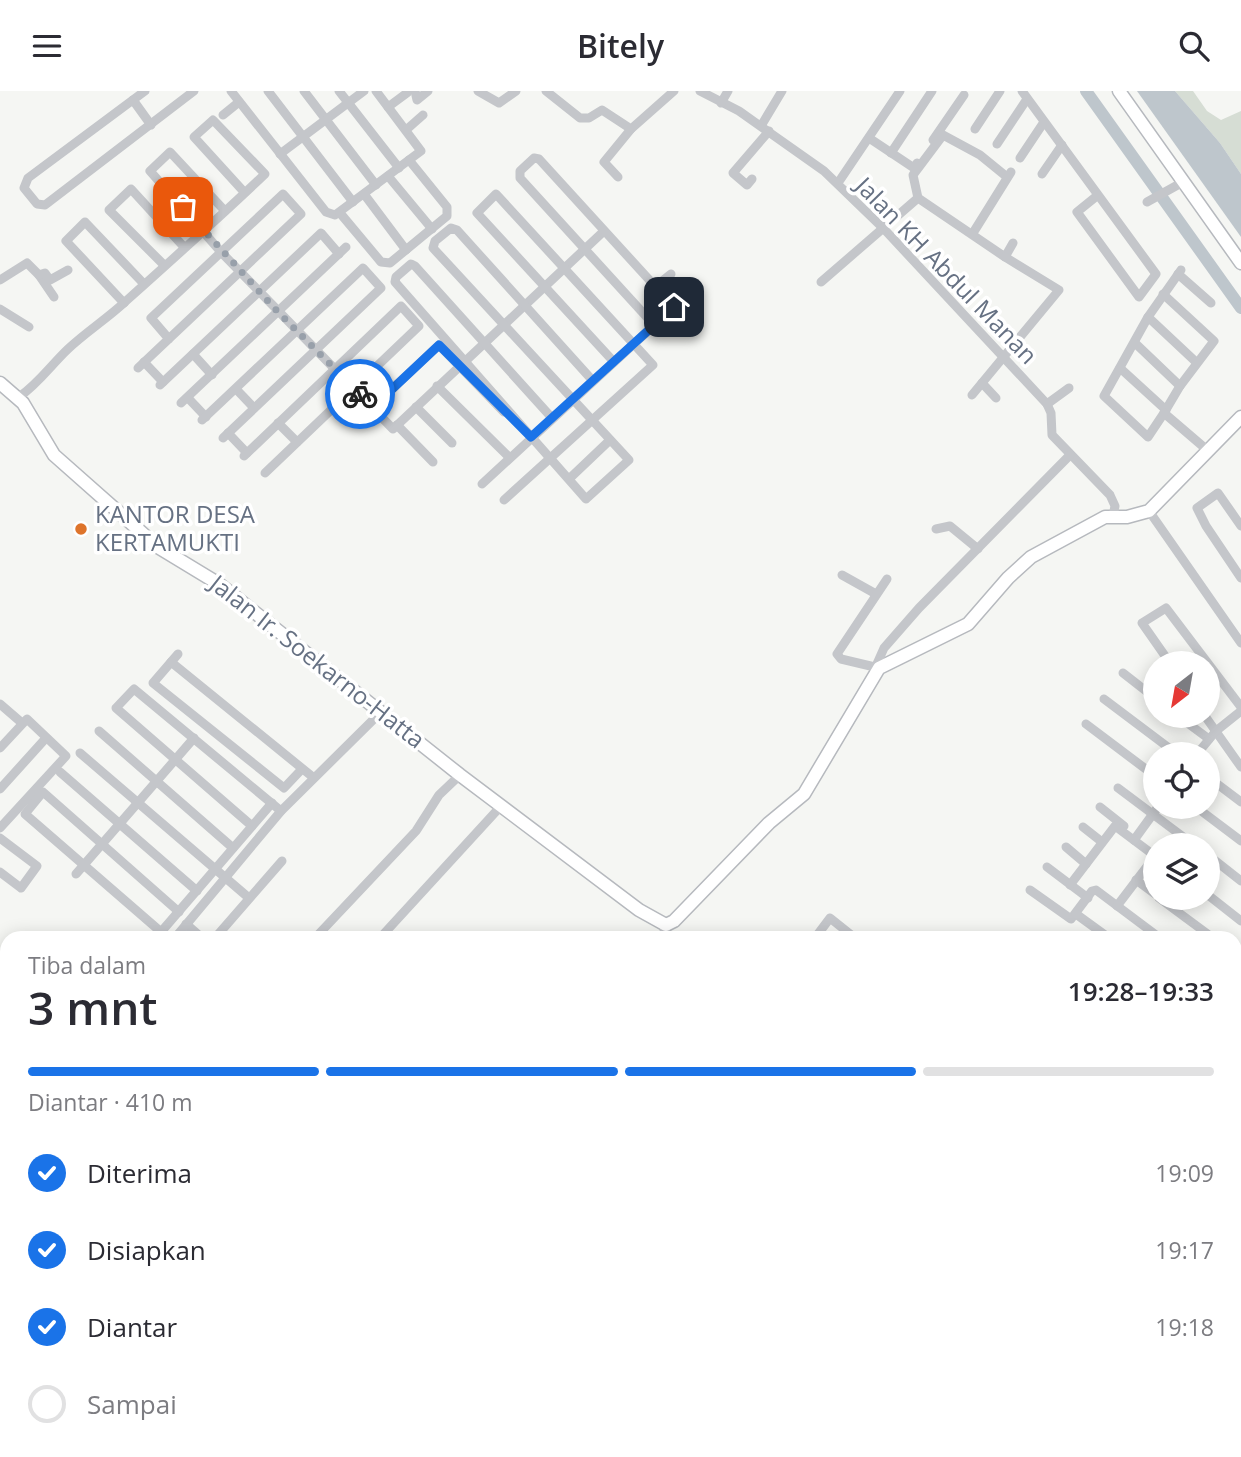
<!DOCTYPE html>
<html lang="id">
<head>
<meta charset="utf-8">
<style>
	:root { --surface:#fff; --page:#f2f2f3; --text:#2b2b33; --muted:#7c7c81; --line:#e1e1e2; --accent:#1a73e8 }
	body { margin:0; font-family:"Open Sans",sans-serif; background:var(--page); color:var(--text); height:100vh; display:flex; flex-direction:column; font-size:26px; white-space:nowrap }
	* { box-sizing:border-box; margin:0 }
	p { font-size:23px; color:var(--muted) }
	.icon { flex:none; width:38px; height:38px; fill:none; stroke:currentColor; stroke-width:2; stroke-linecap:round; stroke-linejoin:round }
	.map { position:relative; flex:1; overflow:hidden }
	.panel { position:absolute; left:0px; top:840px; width:1242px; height:527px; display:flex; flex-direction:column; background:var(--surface); border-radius:21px 21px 0 0; box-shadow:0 4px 18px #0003 }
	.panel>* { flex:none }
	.needle { width:46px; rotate:211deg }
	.controls { position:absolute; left:1143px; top:560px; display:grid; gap:14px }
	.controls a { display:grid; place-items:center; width:77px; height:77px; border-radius:50%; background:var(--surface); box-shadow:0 4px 18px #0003; font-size:35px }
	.pin { position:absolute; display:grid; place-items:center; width:60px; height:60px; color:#fff; margin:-30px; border-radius:14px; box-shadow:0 4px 10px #0006 }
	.courier { position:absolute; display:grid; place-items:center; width:70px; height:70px; margin:-35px; border:5px solid #1a73e8; border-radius:50%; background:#fff; color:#222; box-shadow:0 2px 9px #0007 }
	.summary em { font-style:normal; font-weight:600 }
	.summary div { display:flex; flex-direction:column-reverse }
	.summary { display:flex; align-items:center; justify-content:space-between; height:119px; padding:0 28px }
	h1 { font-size:46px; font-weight:600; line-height:52px }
	.bar { display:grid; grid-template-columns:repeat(4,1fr); gap:10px 7px; align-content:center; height:84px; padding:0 28px }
	.bar i { height:9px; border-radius:5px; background:var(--line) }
	.bar .on { background:var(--accent) }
	.bar p { grid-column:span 4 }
	ol { padding:0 28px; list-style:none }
	li { display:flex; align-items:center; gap:21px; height:77px }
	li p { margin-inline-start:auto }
	li .icon { padding:7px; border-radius:50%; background:var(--accent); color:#fff; stroke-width:4 }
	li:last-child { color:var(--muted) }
	li i { width:38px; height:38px; border:4px solid var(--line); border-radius:50% }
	header { display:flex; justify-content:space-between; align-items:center; height:91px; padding:0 28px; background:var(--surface); font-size:32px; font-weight:600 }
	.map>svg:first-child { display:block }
</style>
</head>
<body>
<header><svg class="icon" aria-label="menu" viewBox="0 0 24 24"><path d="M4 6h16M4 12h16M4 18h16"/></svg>Bitely<svg class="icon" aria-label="search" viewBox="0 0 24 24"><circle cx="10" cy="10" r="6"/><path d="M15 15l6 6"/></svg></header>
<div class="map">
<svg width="1241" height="1366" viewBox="0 0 1241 1366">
	<rect width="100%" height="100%" fill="#f5f6f3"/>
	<!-- green -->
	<path fill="#d6ddd4" d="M1175 0H1193L1207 20 1221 29 1241 20V83L1220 52Z"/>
	<!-- water -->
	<path fill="#bec6cc" d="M1137 0H1175L1220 52 1241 83V146Z"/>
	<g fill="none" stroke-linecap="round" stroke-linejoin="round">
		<!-- river -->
		<path stroke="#bec6cc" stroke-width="12" d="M1086 0 1241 217"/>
		<!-- secondary casing -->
		<g stroke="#b6b9be" stroke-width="15">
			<g id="secondary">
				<path d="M1119 0 1241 172"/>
				<path d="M0 292 23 312 54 364 158 456 219 493 460 684 639 819 666 834 674 830 769 732 804 703 879 577 968 533 1008 487 1031 466 1105 426H1127L1149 420 1241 326"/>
			</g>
		</g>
		<!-- minor -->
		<g stroke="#c4c6ca" stroke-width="9">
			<path d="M145 0 28 87 24 97 37 113 45 114 194 0"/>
			<path d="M231 0 326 121 335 124 421 60 376 0"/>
			<path d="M268 0 353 111"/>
			<path d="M304 0 376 94"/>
			<path d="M339 0 399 77"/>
			<path d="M415 0 417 9 428 0"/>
			<path d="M478 0 499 12 516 0"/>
			<path d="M546 0 580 27H589L602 19 631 38 674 0"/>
			<path d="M700 0 739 20 824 80 884 138 1047 313 1051 322 1052 344 1110 404 1115 415 1113 425"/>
			<path d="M1022 0 1156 183 1139 206 1077 121 1098 104"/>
			<path d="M133 9 151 34"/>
			<path d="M721 12 728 0"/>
			<path d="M388 16 407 2"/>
			<path d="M223 24 239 11"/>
			<path d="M761 35 782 0"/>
			<path d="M975 38 1000 0"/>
			<path d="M406 39 423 24"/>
			<path d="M869 47 914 77 917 72"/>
			<path d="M933 49 964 4"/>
			<path d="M997 53 1027 8"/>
			<path d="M891 62 932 0"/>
			<path d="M280 63 364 0"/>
			<path d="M1020 67 1044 31"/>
			<path d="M1042 83 1062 54"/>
			<path d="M388 85 432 138"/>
			<path d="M618 86 604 71 631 38"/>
			<path d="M752 88 747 94 733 82 769 40"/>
			<path d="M840 89 900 0"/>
			<path d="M364 103 406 159"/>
			<path d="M918 107 913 84 943 44 980 64 1007 86"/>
			<path d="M1147 111 1183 91"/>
			<path d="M225 120 170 61 150 80 221 161 393 338 604 140"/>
			<path d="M340 122 381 171 390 172 447 125V116L409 69"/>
			<path d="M973 142 1011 81"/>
			<path d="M164 174 109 119 131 98 184 156"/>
			<path d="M1178 183 1211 212"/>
			<path d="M39 184 54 206"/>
			<path d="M0 189 27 172 39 184 45 182 50 189 68 179"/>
			<path d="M821 191 918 107 1005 166 1013 152"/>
			<path d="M656 195 671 183"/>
			<path d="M124 212 66 150 85 131 144 193"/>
			<path d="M0 218 29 236"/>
			<path d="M1148 226 1196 271"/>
			<path d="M1135 252 1180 295 1214 250 1163 203"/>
			<path d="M193 263 212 284"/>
			<path d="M144 271 163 291"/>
			<path d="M138 277 301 123 283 103 151 227 169 248"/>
			<path d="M1120 277 1166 319"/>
			<path d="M982 292 996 307"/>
			<path d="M160 294 321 142 339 163"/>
			<path d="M437 295 509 366"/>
			<path d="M1180 295 1164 322 1206 358"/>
			<path d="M236 298 254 317"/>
			<path d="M972 304 1059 199 1005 166"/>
			<path d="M19 306C39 292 51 274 68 258 86 241 108 227 126 210 173 168 220 126 265 83L213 29 194 46 245 102"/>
			<path d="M188 307 206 326"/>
			<path d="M181 312 346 156"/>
			<path d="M1047 313 1069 297"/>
			<path d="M416 316 452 352"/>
			<path d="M372 317 439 254 504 321"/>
			<path d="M1164 322 1148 346 1104 305 1148 226 1181 179"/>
			<path d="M552 327 415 175 411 173 396 186 395 191 586 408 629 369 433 157 435 150 451 137 457 139 593 290"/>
			<path d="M202 329 363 177 381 197 223 347"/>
			<path d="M278 332 297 351"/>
			<path d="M397 334 433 371"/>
			<path d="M228 342 247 362"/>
			<path d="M244 365 401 215 419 235 265 382"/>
			<path d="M569 388 610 349"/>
			<path d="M482 393 674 216 539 68 534 67 520 80V87L654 234"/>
			<path d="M504 409 653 274 496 103 477 122 614 271"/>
			<path d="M1149 420 1241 552"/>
			<path d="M1241 435 1218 402 1197 417 1206 435 1241 487"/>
			<path d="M936 438 950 435 978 458"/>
			<path d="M842 484 876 503"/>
			<path d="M178 563 153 592 284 697 302 678"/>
			<path d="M171 571 314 687"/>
			<path d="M1170 572 1142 532 1166 517 1241 616"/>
			<path d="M876 575 884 557 919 517 1070 364"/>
			<path d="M879 577 841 568 837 563 887 488"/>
			<path d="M1123 582 1155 607"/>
			<path d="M1104 608 1177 663"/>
			<path d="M0 613 22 632"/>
			<path d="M1178 625 1209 648"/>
			<path d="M1205 625 1241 676"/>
			<path d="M1086 633 1155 685"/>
			<path d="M99 640 233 757"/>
			<path d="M0 657 27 628 66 665 0 737"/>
			<path d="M80 662 249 807"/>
			<path d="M1197 663 1216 640 1241 620"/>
			<path d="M60 681 197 800"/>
			<path d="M1208 686 1241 711"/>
			<path d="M1118 697 1194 754"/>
			<path d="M0 698 46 647"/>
			<path d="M1100 716 1124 735"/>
			<path d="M1196 716 1241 750"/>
			<path d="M252 735 116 617 134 598 281 720"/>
			<path d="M1083 736 1102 751"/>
			<path d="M0 747 37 775 21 797 0 781"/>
			<path d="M1134 749 1158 716"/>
			<path d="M1066 756 1086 773"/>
			<path d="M1208 764 1241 790"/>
			<path d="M1047 776 1088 807"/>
			<path d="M76 783 194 647"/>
			<path d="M1136 789 1155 803"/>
			<path d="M1070 794 1115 735 1155 765"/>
			<path d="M1030 799 1071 828 1092 800 1096 799 1160 847"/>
			<path d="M1208 804 1241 830"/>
			<path d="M1159 807 1213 847"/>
			<path d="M1117 815 1155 765"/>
			<path d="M1076 823 1109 847"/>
			<path d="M186 833 202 847"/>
			<path d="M161 841 272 712"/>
			<path d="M168 847 25 723 43 701 179 821"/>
			<path d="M175 847 281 720 381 621"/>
			<path d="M215 847 282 770"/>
			<path d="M315 847 416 740 439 704 460 684"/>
			<path d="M380 847 501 715"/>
			<path d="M815 847 830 827 855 847"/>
			<path d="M1236 864 1241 868"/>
			<path d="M1236 903 1241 907"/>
			<path d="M1236 923 1241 916"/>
			<path d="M1236 984 1241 977"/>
			<path d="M1236 1005 1241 997"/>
			<path d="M0 1015 7 1008"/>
			<path d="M0 1022 7 1030"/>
			<path d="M0 1071 7 1079"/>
			<path d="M0 1120 7 1128"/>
			<path d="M0 1170 7 1177"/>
			<path d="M0 1198 7 1195"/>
			<path d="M0 1331 7 1323"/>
			<path d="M31 1360 38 1366"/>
			<path d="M81 1360 88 1366"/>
			<path d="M129 1360 136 1366"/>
			<path d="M179 1360 186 1366"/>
			<path d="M495 1360 501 1366"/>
			<path d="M887 1360 891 1364"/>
			<path d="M951 1360 955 1366"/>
			<path d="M985 1360 989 1366"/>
			<path d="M1018 1360 1023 1366"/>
			<path d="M1053 1360 1057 1366"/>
			<path d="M1087 1360 1092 1366"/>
			<path d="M1131 1360 1136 1366"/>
			<path d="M830 1364 832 1366"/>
			<path d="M112 1366 117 1360"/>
			<path d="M466 1366 472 1360"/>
			<path d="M544 1366 557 1360"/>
			<path d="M653 1366 656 1360"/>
			<path d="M869 1366 877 1360"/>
			<path d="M922 1366 930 1360"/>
			<path d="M1102 1366 1107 1360"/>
		</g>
		<!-- tertiary -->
		<g stroke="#c4c6ca" stroke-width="10">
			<path d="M663 847 666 834"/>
			<path d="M763 1360 768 1366"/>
		</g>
		<!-- secondary -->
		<use href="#secondary" stroke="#fff" stroke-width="12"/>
	</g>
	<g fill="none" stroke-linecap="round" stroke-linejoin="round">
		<!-- done -->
		<path stroke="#98a0aa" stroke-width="7" stroke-dasharray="0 12.6" d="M183 116 277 220 360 303"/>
		<!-- route -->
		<path stroke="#1a73e8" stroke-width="9" d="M360 303 372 317 439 254 531 346 674 216"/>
	</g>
	<!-- markers -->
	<circle fill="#de742b" stroke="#fff" stroke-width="2.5" cx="81" cy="438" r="7"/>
	<g text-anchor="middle" stroke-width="7" stroke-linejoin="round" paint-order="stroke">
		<!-- street labels -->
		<g font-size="24" fill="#667183" stroke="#fff">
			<text transform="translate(946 180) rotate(46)" y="8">Jalan KH Abdul Manan</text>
			<text transform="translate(317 571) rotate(38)" y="8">Jalan Ir. Soekarno-Hatta</text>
		</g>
		<!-- poi labels -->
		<g font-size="24" fill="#667183" stroke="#fff" text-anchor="start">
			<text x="95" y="432">KANTOR DESA<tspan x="95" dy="28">KERTAMUKTI</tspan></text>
		</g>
	</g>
</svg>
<div class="controls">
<a><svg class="needle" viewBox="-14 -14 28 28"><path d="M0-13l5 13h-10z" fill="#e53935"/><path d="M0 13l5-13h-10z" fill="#7c7c81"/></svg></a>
<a><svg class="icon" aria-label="locate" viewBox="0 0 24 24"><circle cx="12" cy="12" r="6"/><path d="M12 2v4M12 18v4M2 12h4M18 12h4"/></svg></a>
<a><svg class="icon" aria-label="layers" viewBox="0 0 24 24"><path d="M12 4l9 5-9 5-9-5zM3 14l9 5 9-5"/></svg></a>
</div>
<div class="pin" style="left:183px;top:116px;background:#ea580c"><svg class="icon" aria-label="bag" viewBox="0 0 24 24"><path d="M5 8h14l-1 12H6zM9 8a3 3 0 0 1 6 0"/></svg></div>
<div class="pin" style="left:674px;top:216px;background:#1f2937"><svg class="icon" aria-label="home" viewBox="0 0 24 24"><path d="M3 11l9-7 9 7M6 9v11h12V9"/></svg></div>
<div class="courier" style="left:360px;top:303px"><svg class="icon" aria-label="bike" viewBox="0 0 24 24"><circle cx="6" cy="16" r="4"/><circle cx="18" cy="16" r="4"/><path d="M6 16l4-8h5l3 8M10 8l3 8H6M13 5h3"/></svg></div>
<section class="panel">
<div class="summary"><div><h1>3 mnt</h1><p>Tiba dalam</p></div><em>19:28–19:33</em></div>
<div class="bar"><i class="on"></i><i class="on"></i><i class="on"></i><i></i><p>Diantar · 410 m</p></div>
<ol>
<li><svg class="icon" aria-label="check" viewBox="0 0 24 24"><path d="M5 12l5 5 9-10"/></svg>Diterima<p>19:09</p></li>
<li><svg class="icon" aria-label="check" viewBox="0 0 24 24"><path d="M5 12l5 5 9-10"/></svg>Disiapkan<p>19:17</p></li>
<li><svg class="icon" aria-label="check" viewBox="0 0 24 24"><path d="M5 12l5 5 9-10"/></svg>Diantar<p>19:18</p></li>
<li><i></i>Sampai</li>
</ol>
</section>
</div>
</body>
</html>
